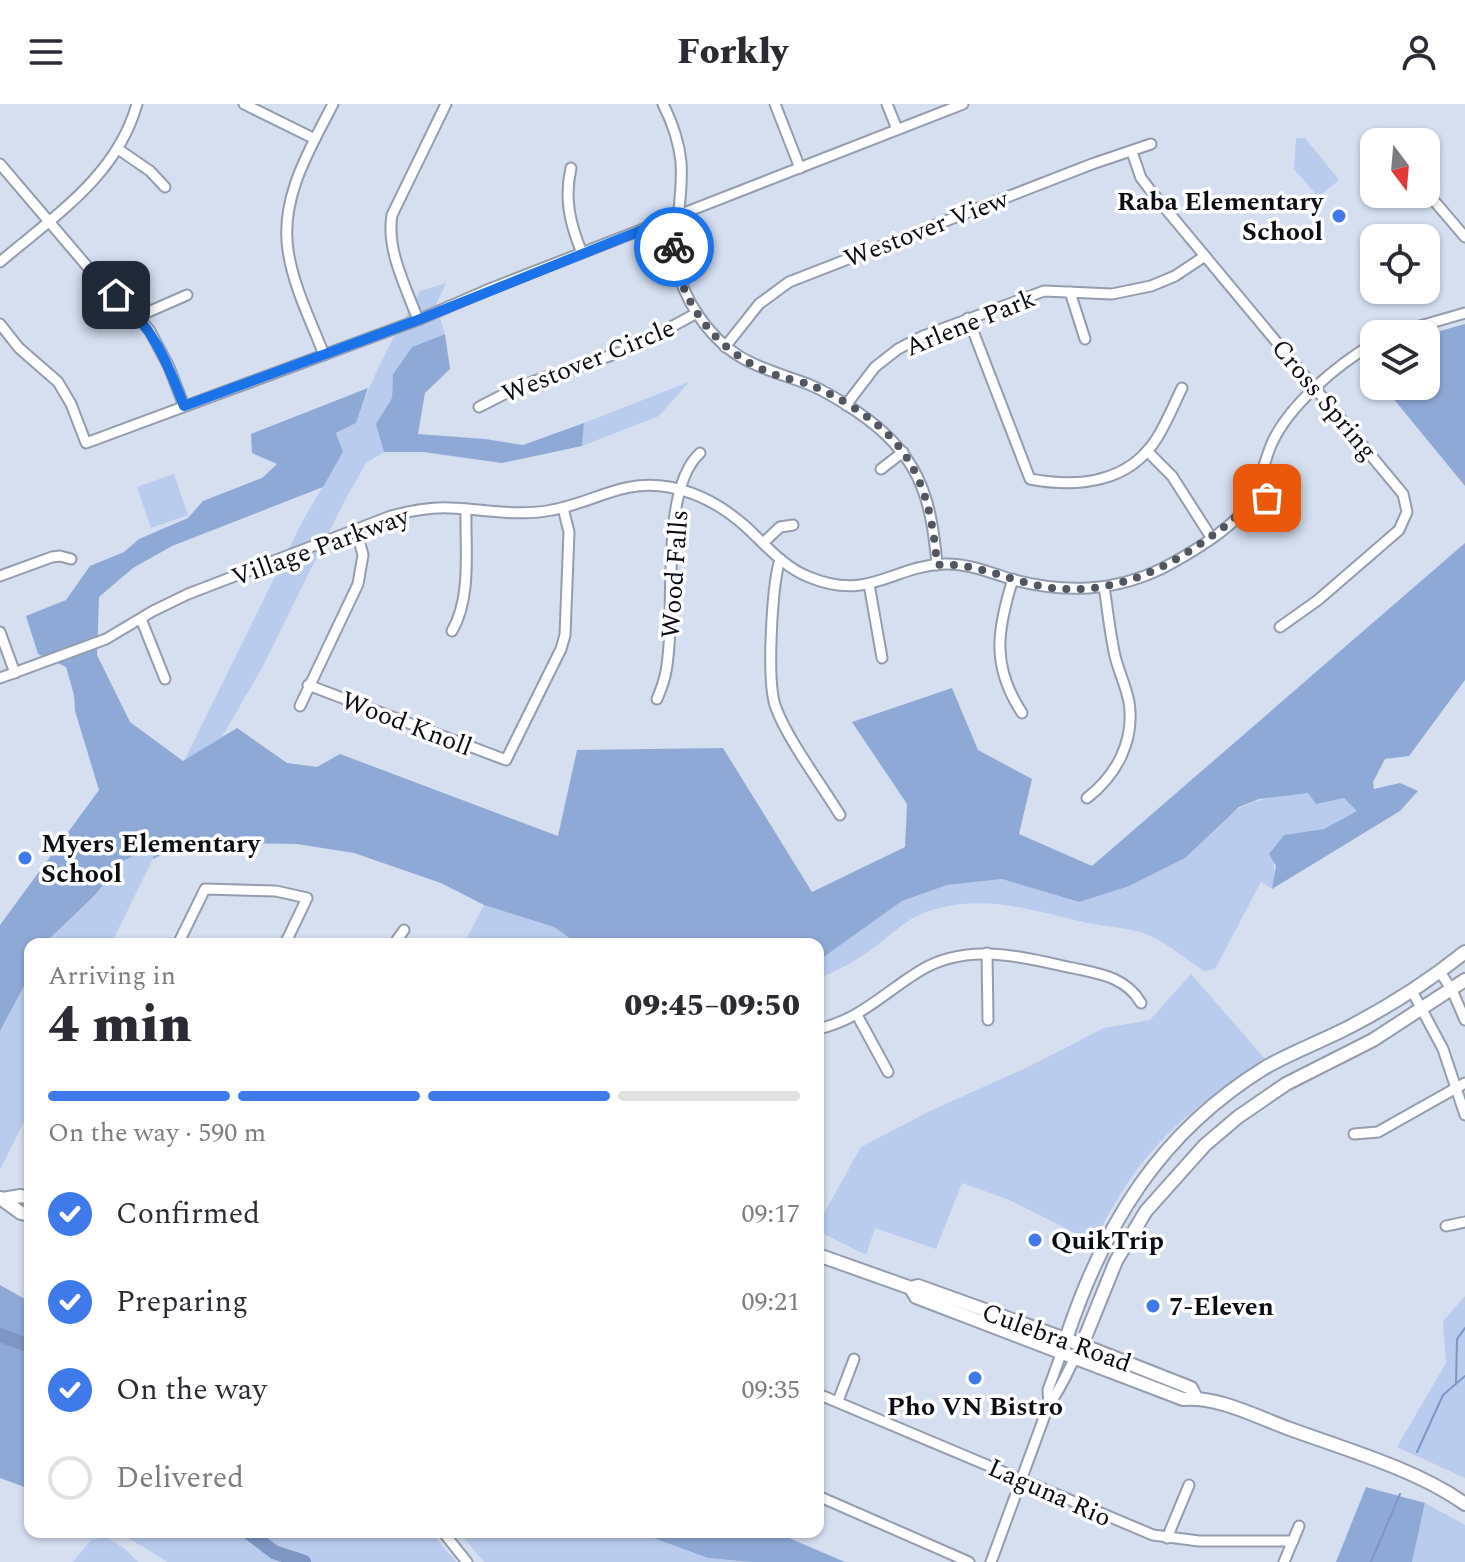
<!DOCTYPE html>
<html lang="en">
<head>
<meta charset="utf-8">
<style>
	:root { --surface:#fff; --page:#f2f2f3; --text:#2b2b33; --muted:#7c7c81; --line:#e1e1e2; --accent:#3e7ae9 }
	body { margin:0; font-family:Spectral,serif; background:var(--page); color:var(--text); height:100vh; display:flex; flex-direction:column; font-size:30px; white-space:nowrap }
	* { box-sizing:border-box; margin:0 }
	p { font-size:26px; color:var(--muted) }
	.icon { flex:none; width:44px; height:44px; fill:none; stroke:currentColor; stroke-width:2; stroke-linecap:round; stroke-linejoin:round }
	.map { position:relative; flex:1; overflow:hidden }
	.details { position:absolute; left:24px; top:834px; width:800px; height:600px; display:flex; flex-direction:column; background:var(--surface); border-radius:16px; box-shadow:0 2px 6px #0004 }
	.details>* { flex:none }
	.needle { width:52px; rotate:164deg }
	.buttons { position:absolute; left:1360px; top:24px; display:grid; gap:16px }
	.buttons a { display:grid; place-items:center; width:80px; height:80px; border-radius:16px; background:var(--surface); box-shadow:0 2px 6px #0004; font-size:40px }
	.pin { position:absolute; display:grid; place-items:center; width:68px; height:68px; color:#fff; margin:-34px; border-radius:16px; box-shadow:0 4px 12px #0006 }
	.courier { position:absolute; display:grid; place-items:center; width:80px; height:80px; margin:-40px; border:6px solid #1a73e8; border-radius:50%; background:#fff; color:#222; box-shadow:0 2px 10px #0007 }
	.head em { font-style:normal; font-weight:800 }
	.head div { display:flex; flex-direction:column-reverse }
	.head { display:flex; align-items:center; justify-content:space-between; height:136px; padding:0 24px }
	h1 { font-size:52px; font-weight:800; line-height:60px }
	.bar { display:grid; grid-template-columns:repeat(4,1fr); gap:12px 8px; align-content:center; height:96px; padding:0 24px }
	.bar i { height:10px; border-radius:6px; background:var(--line) }
	.bar .on { background:var(--accent) }
	.bar p { grid-column:span 4 }
	ol { padding:0 24px; list-style:none }
	li { display:flex; align-items:center; gap:24px; height:88px }
	li p { margin-inline-start:auto }
	li .icon { padding:8px; border-radius:50%; background:var(--accent); color:#fff; stroke-width:4 }
	li:last-child { color:var(--muted) }
	li i { width:44px; height:44px; border:4px solid var(--line); border-radius:50% }
	header { display:flex; justify-content:space-between; align-items:center; height:104px; padding:0 24px; background:var(--surface); font-size:36px; font-weight:800 }
	.map>svg:first-child { display:block }
</style>
</head>
<body>
<header><svg class="icon" aria-label="menu" viewBox="0 0 24 24"><path d="M4 6h16M4 12h16M4 18h16"/></svg>Forkly<svg class="icon" aria-label="person" viewBox="0 0 24 24"><circle cx="12" cy="8" r="4"/><path d="M4 21q1-7 8-7t8 7"/></svg></header>
<div class="map">
<svg width="1465" height="1458" viewBox="0 0 1465 1458">
	<rect width="100%" height="100%" fill="#d5dff0"/>
	<!-- green -->
	<g fill="#b9ccee">
		<path d="M1296 34H1305L1339 76 1318 93 1294 65Z"/>
		<path d="M446 179 436 201 445 230 412 243 393 270 392 294 377 320 384 348 366 359 344 398 262 564 222 633 184 657 302 418 343 348 336 329 356 319C372 271 395 230 420 187Z"/>
		<path d="M689 278 659 312 582 342 584 319Z"/>
		<path d="M174 370 188 411 151 424 137 383Z"/>
		<path d="M1308 689 1344 694 1358 707 1324 725 1283 732 1273 754 1275 774 1272 785 1261 778 1215 865 1204 867C1186 855 1167 839 1148 831 1130 823 1106 823 1088 819 1033 807 982 788 926 808 906 815 892 830 876 842 858 856 838 866 818 875V857L902 797 947 781 1002 775 1079 798 1226 714C1249 693 1278 693 1308 689Z"/>
		<path d="M155 741 153 755 111 840H42L96 790 121 758Z"/>
		<path d="M484 801 554 823 578 840H464Z"/>
		<path d="M1191 870 1266 956C1214 987 1166 1024 1131 1074 1117 1094 1105 1117 1093 1138L1007 1095 962 1079 936 1145 875 1124 866 1151 818 1127V1120L861 1043 930 1007 1026 964 1104 924 1150 916Z"/>
		<path d="M30 871V1005L0 1066V927Z"/>
		<path d="M1465 1192V1374L1397 1343 1446 1259 1443 1217Z"/>
		<path d="M1425 1399 1465 1421V1458H1412Z"/>
		<path d="M118 1428H431L456 1458H168Z"/>
		<path d="M459 1428H629L640 1429 708 1454 751 1458H484Z"/>
		<path d="M107 1433 125 1445 138 1458H73L91 1436Z"/>
	</g>
	<!-- forest -->
	<g fill="#8fa9d7">
		<path d="M1465 220V382L1383 282H1426V231Z"/>
		<path d="M445 230 450 265 425 289 418 330 485 335 523 341 584 319 582 342 502 359 423 348H384L376 320 392 294 393 270 412 243Z"/>
		<path d="M368 284 356 319 336 329 343 348 323 383 172 442 133 464 99 493 97 551 130 618 183 657 237 624 287 659 317 663 340 650 558 732 577 646 723 644 812 788 905 743 907 700 852 618 952 584 978 646 1032 675 1019 730 1092 762 1465 439V576L1409 652 1385 655 1373 678 1374 685 1400 679 1418 687 1400 707 1272 785 1276 762 1269 750 1284 731 1324 725 1357 707 1344 694 1316 700 1308 689 1259 695 1239 703 1185 754 1129 782 1079 798 1002 775 947 781 902 797 818 857V840H578L554 823 484 801 441 779 354 749 297 740 190 738 153 755 154 742 121 758 96 790 49 835 42 840H30V871L0 927V821L99 686 75 607 74 591 66 563 38 550 26 512 66 496 90 462 124 448 139 435 188 414 203 397 262 374 277 360 252 349 251 330Z"/>
		<path d="M0 1181 30 1198V1385L0 1374Z"/>
		<path d="M1366 1383 1425 1399 1412 1458H1336Z"/>
		<path d="M629 1428H775L845 1458H751L708 1454 640 1429Z"/>
	</g>
	<g fill="none" stroke-linecap="round" stroke-linejoin="round">
		<!-- stream -->
		<g stroke="#7d96c3" stroke-width="2">
			<path d="M1456 1279 1457 1235 1465 1224"/>
			<path d="M1417 1348 1443 1291 1465 1272"/>
			<path d="M1371 1458 1400 1390"/>
		</g>
		<!-- river -->
		<g stroke="#7d96c3" stroke-width="14">
			<path d="M0 1231 30 1242"/>
			<path d="M248 1428 274 1448 304 1458"/>
		</g>
		<!-- minor casing -->
		<g stroke="#949dad" stroke-width="13">
			<g id="minor">
				<path d="M244 0 315 35"/>
				<path d="M663 0C672 18 679 37 681 58 685 118 658 152 698 211 730 258 759 262 808 280 825 287 841 297 856 307 917 348 931 389 937 461"/>
				<path d="M775 0 800 64"/>
				<path d="M887 0 897 25"/>
				<path d="M118 45 150 67 165 83"/>
				<path d="M1132 48 1141 74 1155 92 1403 390 1407 408 1399 426 1318 496 1280 523"/>
				<path d="M0 60 92 168 131 204 150 227 169 263 184 302"/>
				<path d="M571 64C564 95 570 120 582 149"/>
				<path d="M1436 99 1465 133"/>
				<path d="M0 158C54 112 117 72 137 0"/>
				<path d="M1070 188 1085 235"/>
				<path d="M139 212 187 191"/>
				<path d="M968 214 1030 375C1078 384 1129 379 1157 334 1167 318 1174 300 1182 284"/>
				<path d="M418 216C406 183 386 146 392 111L446 0"/>
				<path d="M0 220 19 244 58 278 71 300 86 339 418 216 492 184 963 0"/>
				<path d="M1392 230 1465 209"/>
				<path d="M725 243 759 200 789 178 1092 60 1151 40"/>
				<path d="M324 251C311 217 293 182 288 146 280 93 310 45 333 0"/>
				<path d="M846 301 875 263 898 245 923 232 1044 187 1112 190 1151 182 1175 172 1205 152"/>
				<path d="M479 303 520 282 630 245 697 209"/>
				<path d="M1147 347 1172 372 1211 433"/>
				<path d="M881 365 903 348"/>
				<path d="M1256 388 1276 401 1292 418"/>
				<path d="M763 439 780 423 793 421"/>
				<path d="M780 455C772 482 766 579 776 604 788 636 821 680 840 711"/>
				<path d="M0 472 52 453 60 452 71 455"/>
				<path d="M1013 475C997 526 991 562 1022 609"/>
				<path d="M869 480 882 554"/>
				<path d="M141 515 165 575"/>
				<path d="M452 527C472 493 465 443 466 405"/>
				<path d="M0 528 15 569"/>
				<path d="M0 574 106 535 153 507 188 490 391 412C410 407 430 403 450 404 485 405 518 413 552 406 596 398 621 375 669 383 697 388 722 402 744 421 764 439 783 463 809 473 869 498 892 462 944 460 968 459 991 469 1014 476 1065 489 1113 488 1161 465 1186 452 1227 428 1244 406 1260 386 1262 362 1272 339 1290 300 1337 261 1374 239"/>
				<path d="M308 581 506 656 561 545 565 531 569 428 563 404"/>
				<path d="M657 595C660 588 663 580 665 572 678 517 657 388 700 349"/>
				<path d="M300 602 358 480 363 451 356 425"/>
				<path d="M1087 694C1117 671 1135 636 1129 598 1126 583 1120 570 1116 556 1110 532 1108 507 1104 483"/>
				<path d="M178 840 205 785 276 787 307 794 285 840"/>
				<path d="M394 840 404 826"/>
				<path d="M987 849 988 916"/>
				<path d="M1440 868 1452 886 1465 916"/>
				<path d="M1412 887 1443 945 1465 1011"/>
				<path d="M857 911 888 968"/>
				<path d="M818 925C859 916 884 889 918 868 966 837 1021 853 1073 864 1100 870 1126 873 1141 899"/>
				<path d="M1354 1030 1378 1028 1465 979"/>
				<path d="M1446 1122 1465 1118"/>
				<path d="M818 1290 1153 1431 1199 1437H1293"/>
				<path d="M838 1297 854 1255"/>
				<path d="M1049 1300 1048 1286 1064 1242"/>
				<path d="M818 1392 969 1458"/>
				<path d="M443 1428 467 1458"/>
				<path d="M1167 1434 1189 1381"/>
				<path d="M991 1458 1049 1300C1063 1283 1070 1260 1082 1241"/>
				<path d="M1284 1458 1299 1422"/>
			</g>
		</g>
		<!-- major casing -->
		<g stroke="#949dad" stroke-width="16">
			<g id="major">
				<path d="M0 1094 21 1109 30 1111"/>
				<path d="M2 1095 21 1092 30 1094"/>
				<path d="M818 1151 911 1184 918 1182 1082 1241 1191 1284 1196 1294"/>
				<path d="M911 1184 916 1193 1183 1295C1218 1292 1257 1313 1290 1325 1345 1345 1418 1366 1465 1400"/>
				<path d="M1066 1235C1104 1120 1160 1028 1266 963 1294 947 1325 936 1353 921 1393 900 1430 876 1465 848"/>
				<path d="M1082 1241 1116 1157 1146 1107 1205 1041 1238 1013 1286 980 1373 936 1465 876"/>
			</g>
		</g>
		<!-- minor -->
		<use href="#minor" stroke="#fff" stroke-width="9"/>
		<!-- major -->
		<use href="#major" stroke="#fff" stroke-width="12"/>
	</g>
	<g fill="none" stroke-linecap="round" stroke-linejoin="round">
		<!-- done -->
		<path stroke="#515660" stroke-width="8" stroke-dasharray="0 14.4" d="M674 143C674 161 681 179 689 195 708 232 739 259 779 272 788 275 799 277 808 280 838 292 873 313 894 337 925 372 933 415 937 461 973 458 1005 475 1040 482 1097 493 1150 474 1197 442 1221 426 1240 413 1256 388L1267 394"/>
		<!-- route -->
		<path stroke="#1a73e8" stroke-width="10" d="M116 191C152 221 168 260 184 302L418 216 677 112 674 143"/>
	</g>
	<!-- markers -->
	<g fill="#3e7ae9" stroke="#fff" stroke-width="3">
		<circle cx="1339" cy="112" r="8"/>
		<circle cx="25" cy="754" r="8"/>
		<circle cx="1035" cy="1136" r="8"/>
		<circle cx="1153" cy="1202" r="8"/>
		<circle cx="975" cy="1274" r="8"/>
	</g>
	<g text-anchor="middle" stroke-width="7" stroke-linejoin="round" paint-order="stroke">
		<!-- poi labels -->
		<g font-size="26" font-weight="bold" fill="#0a0d13" stroke="#fff" text-anchor="start">
			<text x="1323" y="106" text-anchor="end">Raba Elementary<tspan x="1323" dy="30">School</tspan></text>
			<text x="41" y="748">Myers Elementary<tspan x="41" dy="30">School</tspan></text>
			<text x="1051" y="1145">QuikTrip</text>
			<text x="1169" y="1211">7-Eleven</text>
			<text x="975" y="1311" text-anchor="middle">Pho VN Bistro</text>
		</g>
		<!-- street labels -->
		<g font-size="26" fill="#0a0d13" stroke="#fff">
			<text transform="translate(926 124) rotate(-21)" y="9">Westover View</text>
			<text transform="translate(970 218) rotate(-22)" y="9">Arlene Park</text>
			<text transform="translate(588 256) rotate(-22)" y="9">Westover Circle</text>
			<text transform="translate(1325 295) rotate(50)" y="9">Cross Spring</text>
			<text transform="translate(320 442) rotate(-20)" y="9">Village Parkway</text>
			<text transform="translate(674 470) rotate(-86)" y="9">Wood Falls</text>
			<text transform="translate(407 619) rotate(21)" y="9">Wood Knoll</text>
			<text transform="translate(1057 1233) rotate(20)" y="9">Culebra Road</text>
			<text transform="translate(1050 1388) rotate(24)" y="9">Laguna Rio</text>
		</g>
	</g>
</svg>
<div class="buttons">
<a><svg class="needle" viewBox="-14 -14 28 28"><path d="M0-13l5 13h-10z" fill="#e53935"/><path d="M0 13l5-13h-10z" fill="#7c7c81"/></svg></a>
<a><svg class="icon" aria-label="locate" viewBox="0 0 24 24"><circle cx="12" cy="12" r="6"/><path d="M12 2v4M12 18v4M2 12h4M18 12h4"/></svg></a>
<a><svg class="icon" aria-label="layers" viewBox="0 0 24 24"><path d="M12 4l9 5-9 5-9-5zM3 14l9 5 9-5"/></svg></a>
</div>
<div class="pin" style="left:1267px;top:394px;background:#ea580c"><svg class="icon" aria-label="bag" viewBox="0 0 24 24"><path d="M5 8h14l-1 12H6zM9 8a3 3 0 0 1 6 0"/></svg></div>
<div class="pin" style="left:116px;top:191px;background:#1f2937"><svg class="icon" aria-label="home" viewBox="0 0 24 24"><path d="M3 11l9-7 9 7M6 9v11h12V9"/></svg></div>
<div class="courier" style="left:674px;top:143px"><svg class="icon" aria-label="bike" viewBox="0 0 24 24"><circle cx="6" cy="16" r="4"/><circle cx="18" cy="16" r="4"/><path d="M6 16l4-8h5l3 8M10 8l3 8H6M13 5h3"/></svg></div>
<section class="details">
<div class="head"><div><h1>4 min</h1><p>Arriving in</p></div><em>09:45–09:50</em></div>
<div class="bar"><i class="on"></i><i class="on"></i><i class="on"></i><i></i><p>On the way · 590 m</p></div>
<ol>
<li><svg class="icon" aria-label="check" viewBox="0 0 24 24"><path d="M5 12l5 5 9-10"/></svg>Confirmed<p>09:17</p></li>
<li><svg class="icon" aria-label="check" viewBox="0 0 24 24"><path d="M5 12l5 5 9-10"/></svg>Preparing<p>09:21</p></li>
<li><svg class="icon" aria-label="check" viewBox="0 0 24 24"><path d="M5 12l5 5 9-10"/></svg>On the way<p>09:35</p></li>
<li><i></i>Delivered</li>
</ol>
</section>
</div>
</body>
</html>
